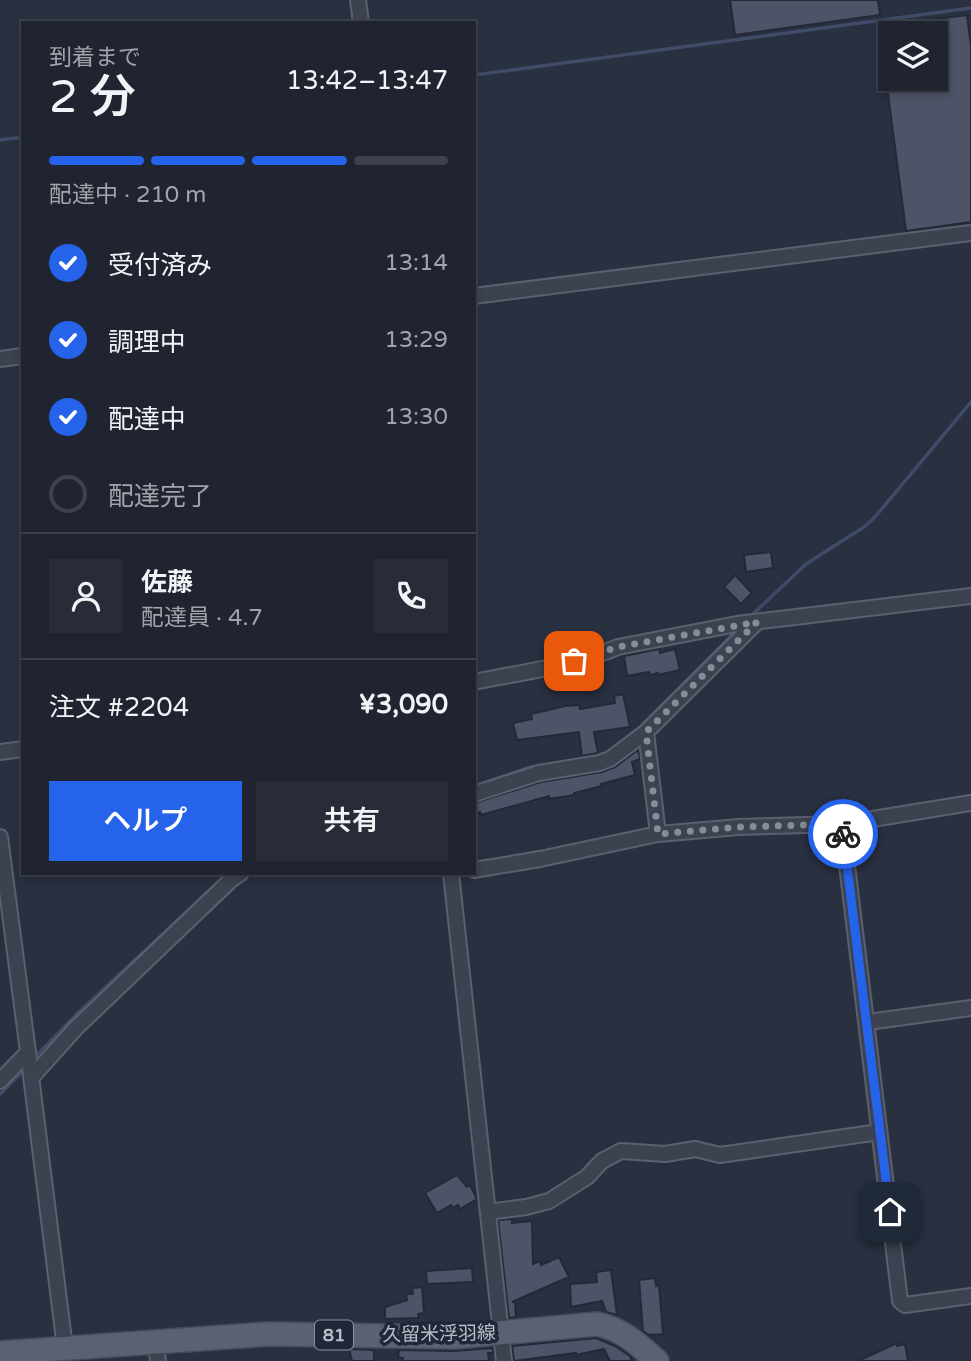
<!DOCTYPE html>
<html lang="ja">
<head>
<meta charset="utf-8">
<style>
	:root { --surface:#1f2430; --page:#272c38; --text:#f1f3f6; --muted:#a1a4ab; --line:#3c414c; --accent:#2563eb }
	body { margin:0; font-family:"Varela Round","Noto Sans JP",sans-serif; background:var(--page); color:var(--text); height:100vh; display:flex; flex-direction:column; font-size:26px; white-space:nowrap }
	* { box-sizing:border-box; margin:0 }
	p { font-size:23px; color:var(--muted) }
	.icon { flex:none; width:38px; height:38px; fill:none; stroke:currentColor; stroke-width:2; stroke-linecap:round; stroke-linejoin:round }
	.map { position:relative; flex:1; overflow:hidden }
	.details { position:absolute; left:21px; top:21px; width:455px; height:854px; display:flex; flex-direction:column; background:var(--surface); border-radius:0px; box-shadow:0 4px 10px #0003,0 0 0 2px var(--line) }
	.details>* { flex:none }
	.fabs { position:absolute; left:878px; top:21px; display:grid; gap:14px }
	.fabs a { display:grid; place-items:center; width:70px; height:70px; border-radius:0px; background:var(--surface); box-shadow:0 4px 10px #0003,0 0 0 2px var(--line); font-size:35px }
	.pin { position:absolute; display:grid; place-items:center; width:60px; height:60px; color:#fff; margin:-30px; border-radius:14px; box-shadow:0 4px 10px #0006 }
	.courier { position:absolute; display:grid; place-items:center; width:70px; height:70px; margin:-35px; border:5px solid #2563eb; border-radius:50%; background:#fff; color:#222; box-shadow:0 2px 9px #0007 }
	.headline em { font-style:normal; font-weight:600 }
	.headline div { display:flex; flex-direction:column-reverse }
	.headline { display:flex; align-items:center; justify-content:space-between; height:119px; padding:0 28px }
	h1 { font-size:46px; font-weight:600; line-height:52px }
	.bar { display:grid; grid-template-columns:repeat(4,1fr); gap:10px 7px; align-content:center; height:84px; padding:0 28px }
	.bar i { height:9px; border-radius:5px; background:var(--line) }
	.bar .current { background:var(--accent) }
	.bar p { grid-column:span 4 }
	.line { display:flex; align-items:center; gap:18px; padding:0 28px; border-top:2px solid var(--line) }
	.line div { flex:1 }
	.round { display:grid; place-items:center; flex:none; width:74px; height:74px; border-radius:0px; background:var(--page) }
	ol { padding:0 28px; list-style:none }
	li { display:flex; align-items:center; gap:21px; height:77px }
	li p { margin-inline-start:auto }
	li .icon { padding:7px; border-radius:50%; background:var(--accent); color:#fff; stroke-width:4 }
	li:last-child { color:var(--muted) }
	li i { width:38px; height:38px; border:4px solid var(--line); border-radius:50% }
	.primary-button { display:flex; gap:14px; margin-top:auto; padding:14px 28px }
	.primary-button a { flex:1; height:80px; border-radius:0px; background:var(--accent); color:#fff; font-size:28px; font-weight:600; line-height:80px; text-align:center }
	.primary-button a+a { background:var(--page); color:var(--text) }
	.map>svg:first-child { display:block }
</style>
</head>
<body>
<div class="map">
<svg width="971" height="1361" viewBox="0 0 971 1361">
	<rect width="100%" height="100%" fill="#293040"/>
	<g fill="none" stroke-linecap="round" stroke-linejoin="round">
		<!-- stream -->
		<g stroke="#404b68" stroke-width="3.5">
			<path d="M474 75 971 8"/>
			<path d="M0 140 23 137"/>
			<path d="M751 616 806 564 864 527 875 517 971 402"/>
			<path d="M634 733 738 629"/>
			<path d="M474 786 531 767 571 761"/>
			<path d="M32 1060 78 1013 228 873"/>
			<path d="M0 1094 25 1069"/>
		</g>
	</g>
	<!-- building -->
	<g fill="#4d5467" stroke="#232937" stroke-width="2">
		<path d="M730 0H878L880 15 735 35Z"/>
		<path d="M967 15 971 47V222L906 231 886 79H936V33H891V68H885L880 33H877V27Z"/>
		<path d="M771 552 773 568 746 572 744 555Z"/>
		<path d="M735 575 752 593 741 604 724 587Z"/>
		<path d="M659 649 660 653 675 649 680 670 658 675V673L650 675 649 672 627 676 624 656Z"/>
		<path d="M623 694 630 727 594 732 598 753 582 756 579 732 517 740 513 723 532 719 531 714 565 706 579 705 580 709 615 703 614 696Z"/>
		<path d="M638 750 640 759 632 762 635 775 601 784 602 786 574 793V795L549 799V796L481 815 480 812 474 814V803L541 782 602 772 615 767Z"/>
		<path d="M457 1175 467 1187 470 1185 477 1199 460 1209 458 1205 453 1208 451 1205 437 1213 425 1193Z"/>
		<path d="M512 1219V1223L532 1221 533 1264 540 1261 541 1265 559 1257 569 1277 512 1302H515L516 1317 509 1318 498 1220Z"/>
		<path d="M472 1268 473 1282 427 1284 426 1271Z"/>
		<path d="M611 1270 617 1315 606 1312 602 1301 571 1307 570 1284 597 1282 596 1272Z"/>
		<path d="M655 1278 656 1286 659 1285 663 1334 649 1335 643 1331 639 1280Z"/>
		<path d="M422 1287 424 1313 418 1314 419 1318 385 1319V1307L407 1300 406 1294H413L412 1288Z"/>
		<path d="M596 1338 615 1346 630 1356 632 1361H610L604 1349 576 1355V1353L514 1361 512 1346Z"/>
		<path d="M897 1343V1346L905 1344 908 1361H858Z"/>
		<path d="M493 1348V1353H488L489 1361H403V1358L398 1357 399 1350 454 1351Z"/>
		<path d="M349 1349 374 1350V1361H352Z"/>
	</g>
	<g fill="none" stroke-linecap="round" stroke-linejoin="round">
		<!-- street casing -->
		<g stroke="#5b606d" stroke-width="18">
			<g id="street">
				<path d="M358 0 361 23"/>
				<path d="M474 296 971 233"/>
				<path d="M0 359 23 356"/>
				<path d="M474 682C522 672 573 666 618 647L737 624 971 596"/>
				<path d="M0 752 23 749"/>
				<path d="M474 794 539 773 599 763 610 759 646 732"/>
				<path d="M842 824 900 1301 905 1305 971 1296"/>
				<path d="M658 834 646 732 757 622"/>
				<path d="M0 837 28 1052 0 1081"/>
				<path d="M474 870 540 859 658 834 739 827 842 824 971 803"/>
				<path d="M451 873 504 1361"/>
				<path d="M868 1022 971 1008"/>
				<path d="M28 1052 65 1348"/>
				<path d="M32 1077 76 1028 232 879 241 873"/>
				<path d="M488 1212 526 1207 549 1201 587 1177 602 1161 621 1151 665 1154 695 1149 720 1155 879 1132"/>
				<path d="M155 1341 158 1361"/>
			</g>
		</g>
		<!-- primary casing -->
		<g stroke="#464b59" stroke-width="26">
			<path id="primary" d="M0 1353 268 1334 454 1337 597 1324C622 1329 638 1344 657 1361"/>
		</g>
		<!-- street -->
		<use href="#street" stroke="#3d4250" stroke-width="14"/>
		<!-- primary -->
		<use href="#primary" stroke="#5b6170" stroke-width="23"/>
	</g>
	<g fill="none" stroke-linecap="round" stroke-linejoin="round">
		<!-- done -->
		<path stroke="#878c9a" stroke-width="7" stroke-dasharray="0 12.6" d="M574 661 618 647 757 622 646 732 658 834 739 827 842 824 843 834"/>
		<!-- route -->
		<path stroke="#2563eb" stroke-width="9" d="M843 834 890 1212"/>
	</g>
	<g text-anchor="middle" stroke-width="7" stroke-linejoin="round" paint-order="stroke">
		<!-- shield labels -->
		<rect fill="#212736" stroke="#8c919e" stroke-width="2" x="315" y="1320.5" width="38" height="29" rx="5"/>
		<g font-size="18" font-weight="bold" fill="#babeca">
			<text x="334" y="1341">81</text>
		</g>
		<!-- street labels -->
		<g font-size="19" fill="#babeca" stroke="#212736">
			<text transform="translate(439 1333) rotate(-1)" y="7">久留米浮羽線</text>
		</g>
	</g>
</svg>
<div class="fabs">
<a><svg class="icon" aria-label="layers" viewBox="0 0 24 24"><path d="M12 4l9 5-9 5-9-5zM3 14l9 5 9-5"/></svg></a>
</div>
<div class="pin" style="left:574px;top:661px;background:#ea580c"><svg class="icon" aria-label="bag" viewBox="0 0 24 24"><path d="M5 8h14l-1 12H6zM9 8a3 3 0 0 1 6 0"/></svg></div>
<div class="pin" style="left:890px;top:1212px;background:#1f2937"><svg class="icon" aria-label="home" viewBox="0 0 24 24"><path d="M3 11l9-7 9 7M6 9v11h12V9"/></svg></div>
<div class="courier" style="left:843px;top:834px"><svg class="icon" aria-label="bike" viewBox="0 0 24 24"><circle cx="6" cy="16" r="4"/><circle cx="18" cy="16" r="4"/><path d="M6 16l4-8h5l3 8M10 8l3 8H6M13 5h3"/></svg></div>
<section class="details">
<div class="headline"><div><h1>2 分</h1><p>到着まで</p></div><em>13:42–13:47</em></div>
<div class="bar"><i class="current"></i><i class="current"></i><i class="current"></i><i></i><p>配達中 · 210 m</p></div>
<ol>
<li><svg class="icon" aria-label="check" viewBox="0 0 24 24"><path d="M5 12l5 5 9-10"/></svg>受付済み<p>13:14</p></li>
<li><svg class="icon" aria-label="check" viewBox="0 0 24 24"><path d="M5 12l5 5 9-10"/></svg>調理中<p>13:29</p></li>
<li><svg class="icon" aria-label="check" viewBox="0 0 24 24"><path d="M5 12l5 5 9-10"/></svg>配達中<p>13:30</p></li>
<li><i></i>配達完了</li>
</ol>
<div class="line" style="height:126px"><a class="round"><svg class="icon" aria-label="person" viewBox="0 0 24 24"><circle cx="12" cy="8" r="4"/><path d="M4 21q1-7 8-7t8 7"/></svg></a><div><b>佐藤</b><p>配達員 · 4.7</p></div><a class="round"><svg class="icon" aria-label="phone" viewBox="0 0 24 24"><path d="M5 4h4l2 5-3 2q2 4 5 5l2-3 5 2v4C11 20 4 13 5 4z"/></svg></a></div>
<div class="line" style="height:91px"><div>注文 #2204</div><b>¥3,090</b></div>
<div class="primary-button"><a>ヘルプ</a><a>共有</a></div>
</section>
</div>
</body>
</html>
